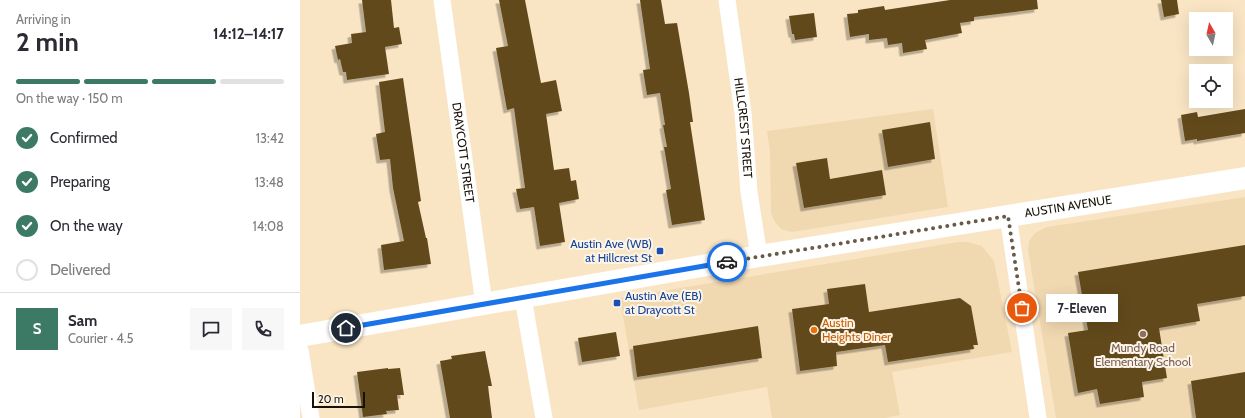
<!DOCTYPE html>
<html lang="en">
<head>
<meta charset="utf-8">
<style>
	:root { --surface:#fff; --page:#f7f7f7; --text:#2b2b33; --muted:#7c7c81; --line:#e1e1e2; --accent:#3d7a65 }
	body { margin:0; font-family:Cabin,sans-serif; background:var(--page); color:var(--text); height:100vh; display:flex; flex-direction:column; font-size:15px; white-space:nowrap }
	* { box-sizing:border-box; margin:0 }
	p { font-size:13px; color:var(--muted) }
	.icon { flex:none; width:22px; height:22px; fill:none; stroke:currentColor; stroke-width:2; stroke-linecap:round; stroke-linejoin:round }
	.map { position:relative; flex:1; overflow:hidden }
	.drawer { display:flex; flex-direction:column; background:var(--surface); width:300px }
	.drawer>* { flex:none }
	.needle { width:26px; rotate:351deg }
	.controls { position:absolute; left:889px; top:12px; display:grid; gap:8px }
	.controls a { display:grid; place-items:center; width:44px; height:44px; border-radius:0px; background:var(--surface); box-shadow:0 4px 16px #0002; font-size:20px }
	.scale { position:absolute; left:12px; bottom:10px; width:53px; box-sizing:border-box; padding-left:4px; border:2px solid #181106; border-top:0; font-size:11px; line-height:14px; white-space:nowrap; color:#181106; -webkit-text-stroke:3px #fcf4e7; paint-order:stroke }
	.pin { position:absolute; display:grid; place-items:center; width:34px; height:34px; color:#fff; margin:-17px; border:2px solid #fff; border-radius:50%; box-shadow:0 1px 4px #0007 }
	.courier { position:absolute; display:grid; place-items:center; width:40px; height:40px; margin:-20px; border:3px solid #1a73e8; border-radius:50%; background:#fff; color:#222; box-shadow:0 1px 5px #0007 }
	.bubble { position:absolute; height:28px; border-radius:0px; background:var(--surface); box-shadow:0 4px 16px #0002; font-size:13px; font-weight:700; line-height:28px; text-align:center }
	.summary em { font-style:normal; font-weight:700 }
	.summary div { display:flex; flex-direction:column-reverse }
	.summary { display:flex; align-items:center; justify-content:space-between; height:68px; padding:0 16px }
	h1 { font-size:26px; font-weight:700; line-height:30px }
	.bar { display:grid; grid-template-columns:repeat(4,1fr); gap:6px 4px; align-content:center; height:48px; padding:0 16px }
	.bar i { height:5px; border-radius:3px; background:var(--line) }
	.bar .selected { background:var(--accent) }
	.bar p { grid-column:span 4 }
	.line { display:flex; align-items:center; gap:10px; padding:0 16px; border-top:1px solid var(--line) }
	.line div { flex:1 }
	.round { display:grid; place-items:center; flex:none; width:42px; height:42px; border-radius:0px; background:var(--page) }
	ol { padding:0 16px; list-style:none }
	li { display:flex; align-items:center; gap:12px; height:44px }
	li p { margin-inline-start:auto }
	li .icon { padding:4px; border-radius:50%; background:var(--accent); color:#fff; stroke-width:4 }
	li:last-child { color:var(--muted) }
	li i { width:22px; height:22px; border:2px solid var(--line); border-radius:50% }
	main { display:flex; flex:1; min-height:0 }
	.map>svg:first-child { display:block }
</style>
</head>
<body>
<main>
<section class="drawer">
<div class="summary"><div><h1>2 min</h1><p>Arriving in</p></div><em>14:12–14:17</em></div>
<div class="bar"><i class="selected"></i><i class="selected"></i><i class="selected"></i><i></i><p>On the way · 150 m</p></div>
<ol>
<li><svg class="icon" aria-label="check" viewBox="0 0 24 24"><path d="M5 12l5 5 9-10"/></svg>Confirmed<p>13:42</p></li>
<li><svg class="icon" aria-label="check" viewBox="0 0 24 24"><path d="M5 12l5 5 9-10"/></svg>Preparing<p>13:48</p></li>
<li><svg class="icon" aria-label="check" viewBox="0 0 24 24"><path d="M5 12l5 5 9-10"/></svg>On the way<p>14:08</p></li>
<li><i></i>Delivered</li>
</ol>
<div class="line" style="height:72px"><b class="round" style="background:var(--accent);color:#fff">S</b><div><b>Sam</b><p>Courier · 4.5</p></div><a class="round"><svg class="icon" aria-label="chat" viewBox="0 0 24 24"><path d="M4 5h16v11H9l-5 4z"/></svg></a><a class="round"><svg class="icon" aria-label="phone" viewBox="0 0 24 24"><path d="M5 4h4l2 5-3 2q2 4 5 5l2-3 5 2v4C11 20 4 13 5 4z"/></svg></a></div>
</section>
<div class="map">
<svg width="945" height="418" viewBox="0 0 945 418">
	<defs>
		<filter id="shadow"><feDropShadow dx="-3.5" dy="3.5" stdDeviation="0" flood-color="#0004"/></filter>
	</defs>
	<rect width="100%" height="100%" fill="#f9e5c4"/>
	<!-- built -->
	<g fill="#f0d8b1">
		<path d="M633 109 648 207 492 232 481 229 475 222 471 213 470 152 467 131Z"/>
		<path d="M945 197V418H756L728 250 729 241 735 233 747 227Z"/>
		<path d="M658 242H668L682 246 694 261 712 352 592 372 600 415 584 418H472L467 387 339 410 320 298Z"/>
	</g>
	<!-- building -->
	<g fill="#624a1d" filter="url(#shadow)">
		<path d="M62 0H91L94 28 99 27 102 44 85 47 89 74 47 80 46 72H43L40 59 38 60 35 46 52 43 51 34 66 32Z"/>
		<path d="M199 0H225L241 83 256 80 262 111 246 114 254 170 269 168 271 181 276 180 279 199 259 203 265 242 240 246 234 207 220 209 216 189 225 188 214 108 207 110 196 48 208 46Z"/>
		<path d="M340 0H361L365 24 377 23 389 93 393 122H390L405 220 372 225 366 190 371 189 364 147H367L363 125H365L360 93 347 95 343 70 350 69Z"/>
		<path d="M650 0H737L738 9 674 17V21L660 23 662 33 625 40 627 49 603 53 602 43 588 45 587 38 569 40V34L550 37 547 14 558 13V10L584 6 585 10Z"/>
		<path d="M861 0H877L879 14 864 17Z"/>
		<path d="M514 13 517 37 495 40 494 34H492L489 16Z"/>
		<path d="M103 78 121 201 118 202 126 238H127L131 264 84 270 81 245 104 241 93 188 90 159 80 160 76 134 85 132 79 82Z"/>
		<path d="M945 109V133L897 141V139L885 141 881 115 897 112 898 117Z"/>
		<path d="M630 122 635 159 588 167 582 130Z"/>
		<path d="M527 158 530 179 582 170 586 195 504 208 496 163Z"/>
		<path d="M945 245V296L897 304 900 321 859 328 867 378 842 382 844 397 800 404 797 389 778 393 768 333 788 330 778 272Z"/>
		<path d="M565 284 569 312 660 298 671 306 678 345H673L674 349 588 362 585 345 536 352 537 366 500 371 492 309 529 304 527 289Z"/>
		<path d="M458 326 462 358 337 377 333 346Z"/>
		<path d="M316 332 320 356 282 362 278 338Z"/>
		<path d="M185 351 192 386H188L192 418H150L140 361 152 359 151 356Z"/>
		<path d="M88 368V369L100 368 104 395H97L99 410 86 411 87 414 63 417 57 372Z"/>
		<path d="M945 372V418H896L891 381Z"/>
	</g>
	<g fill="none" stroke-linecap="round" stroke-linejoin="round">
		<!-- minor -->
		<g stroke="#fff" stroke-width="17">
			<path id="s1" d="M142 0 184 304"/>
			<path id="s2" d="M427 0 443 113 449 192 459 256"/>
			<path d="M708 216 738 418"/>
			<path d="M223 298 244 418"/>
			<path d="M0 350 11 418"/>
		</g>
		<!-- major -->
		<path stroke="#fff" stroke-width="22" id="s3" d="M0 336 459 256 945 178"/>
	</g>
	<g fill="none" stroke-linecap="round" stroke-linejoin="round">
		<!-- done -->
		<path stroke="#675b48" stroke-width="4" stroke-dasharray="0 7.2" d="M427 262 708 216 722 308"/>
		<!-- route -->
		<path stroke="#1a73e8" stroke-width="5" d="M46 328 427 262"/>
	</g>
	<!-- markers -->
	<g fill="#1a4fb4" stroke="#fcf4e7" stroke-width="1.5">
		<rect x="356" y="247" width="8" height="8" rx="2"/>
		<rect x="313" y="299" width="8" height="8" rx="2"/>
	</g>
	<circle fill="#e8710a" stroke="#fcf4e7" stroke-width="1.5" cx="514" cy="330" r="4"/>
	<circle fill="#8d6e63" stroke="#fcf4e7" stroke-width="1.5" cx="843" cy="334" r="4"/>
	<g text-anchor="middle" stroke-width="4" stroke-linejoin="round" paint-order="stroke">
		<!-- street labels -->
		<g font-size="12" fill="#181106" stroke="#fcf4e7">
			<text dy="4" stroke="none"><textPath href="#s2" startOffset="129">HILLCREST STREET</textPath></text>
			<text dy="4" stroke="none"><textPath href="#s1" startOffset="154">DRAYCOTT STREET</textPath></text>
			<text dy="4" stroke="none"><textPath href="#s3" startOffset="779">AUSTIN AVENUE</textPath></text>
		</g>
		<!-- transit labels -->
		<g font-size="12" fill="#164399" stroke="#fcf4e7" text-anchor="end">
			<text x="352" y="248">Austin Ave (WB)<tspan x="352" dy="14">at Hillcrest St</tspan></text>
			<text x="325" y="300" text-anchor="start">Austin Ave (EB)<tspan x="325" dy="14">at Draycott St</tspan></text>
		</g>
		<!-- food labels -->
		<g font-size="12" fill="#c56008" stroke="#fcf4e7" text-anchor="start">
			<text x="522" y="327">Austin<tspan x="522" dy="14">Heights Diner</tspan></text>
		</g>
		<!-- education labels -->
		<g font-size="12" fill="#785e54" stroke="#fcf4e7">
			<text x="843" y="352">Mundy Road<tspan x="843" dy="14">Elementary School</tspan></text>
		</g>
	</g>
</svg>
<div class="controls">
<a><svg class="needle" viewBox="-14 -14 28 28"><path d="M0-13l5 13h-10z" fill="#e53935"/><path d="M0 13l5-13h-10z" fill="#7c7c81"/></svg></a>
<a><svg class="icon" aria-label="locate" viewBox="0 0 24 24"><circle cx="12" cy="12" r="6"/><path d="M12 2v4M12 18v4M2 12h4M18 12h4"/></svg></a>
</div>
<div class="scale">20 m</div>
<div class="pin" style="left:722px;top:308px;background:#ea580c"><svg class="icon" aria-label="bag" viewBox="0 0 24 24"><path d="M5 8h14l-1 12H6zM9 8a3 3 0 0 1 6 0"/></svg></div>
<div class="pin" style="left:46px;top:328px;background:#1f2937"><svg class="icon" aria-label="home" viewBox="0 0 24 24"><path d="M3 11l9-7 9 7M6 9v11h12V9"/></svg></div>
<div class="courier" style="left:427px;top:262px"><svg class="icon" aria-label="car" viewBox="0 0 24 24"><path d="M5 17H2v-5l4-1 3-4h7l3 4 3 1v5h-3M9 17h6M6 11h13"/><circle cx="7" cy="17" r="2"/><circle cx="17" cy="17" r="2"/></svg></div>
<div class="bubble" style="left:746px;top:294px;width:72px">7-Eleven</div>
</div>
</main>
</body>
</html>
